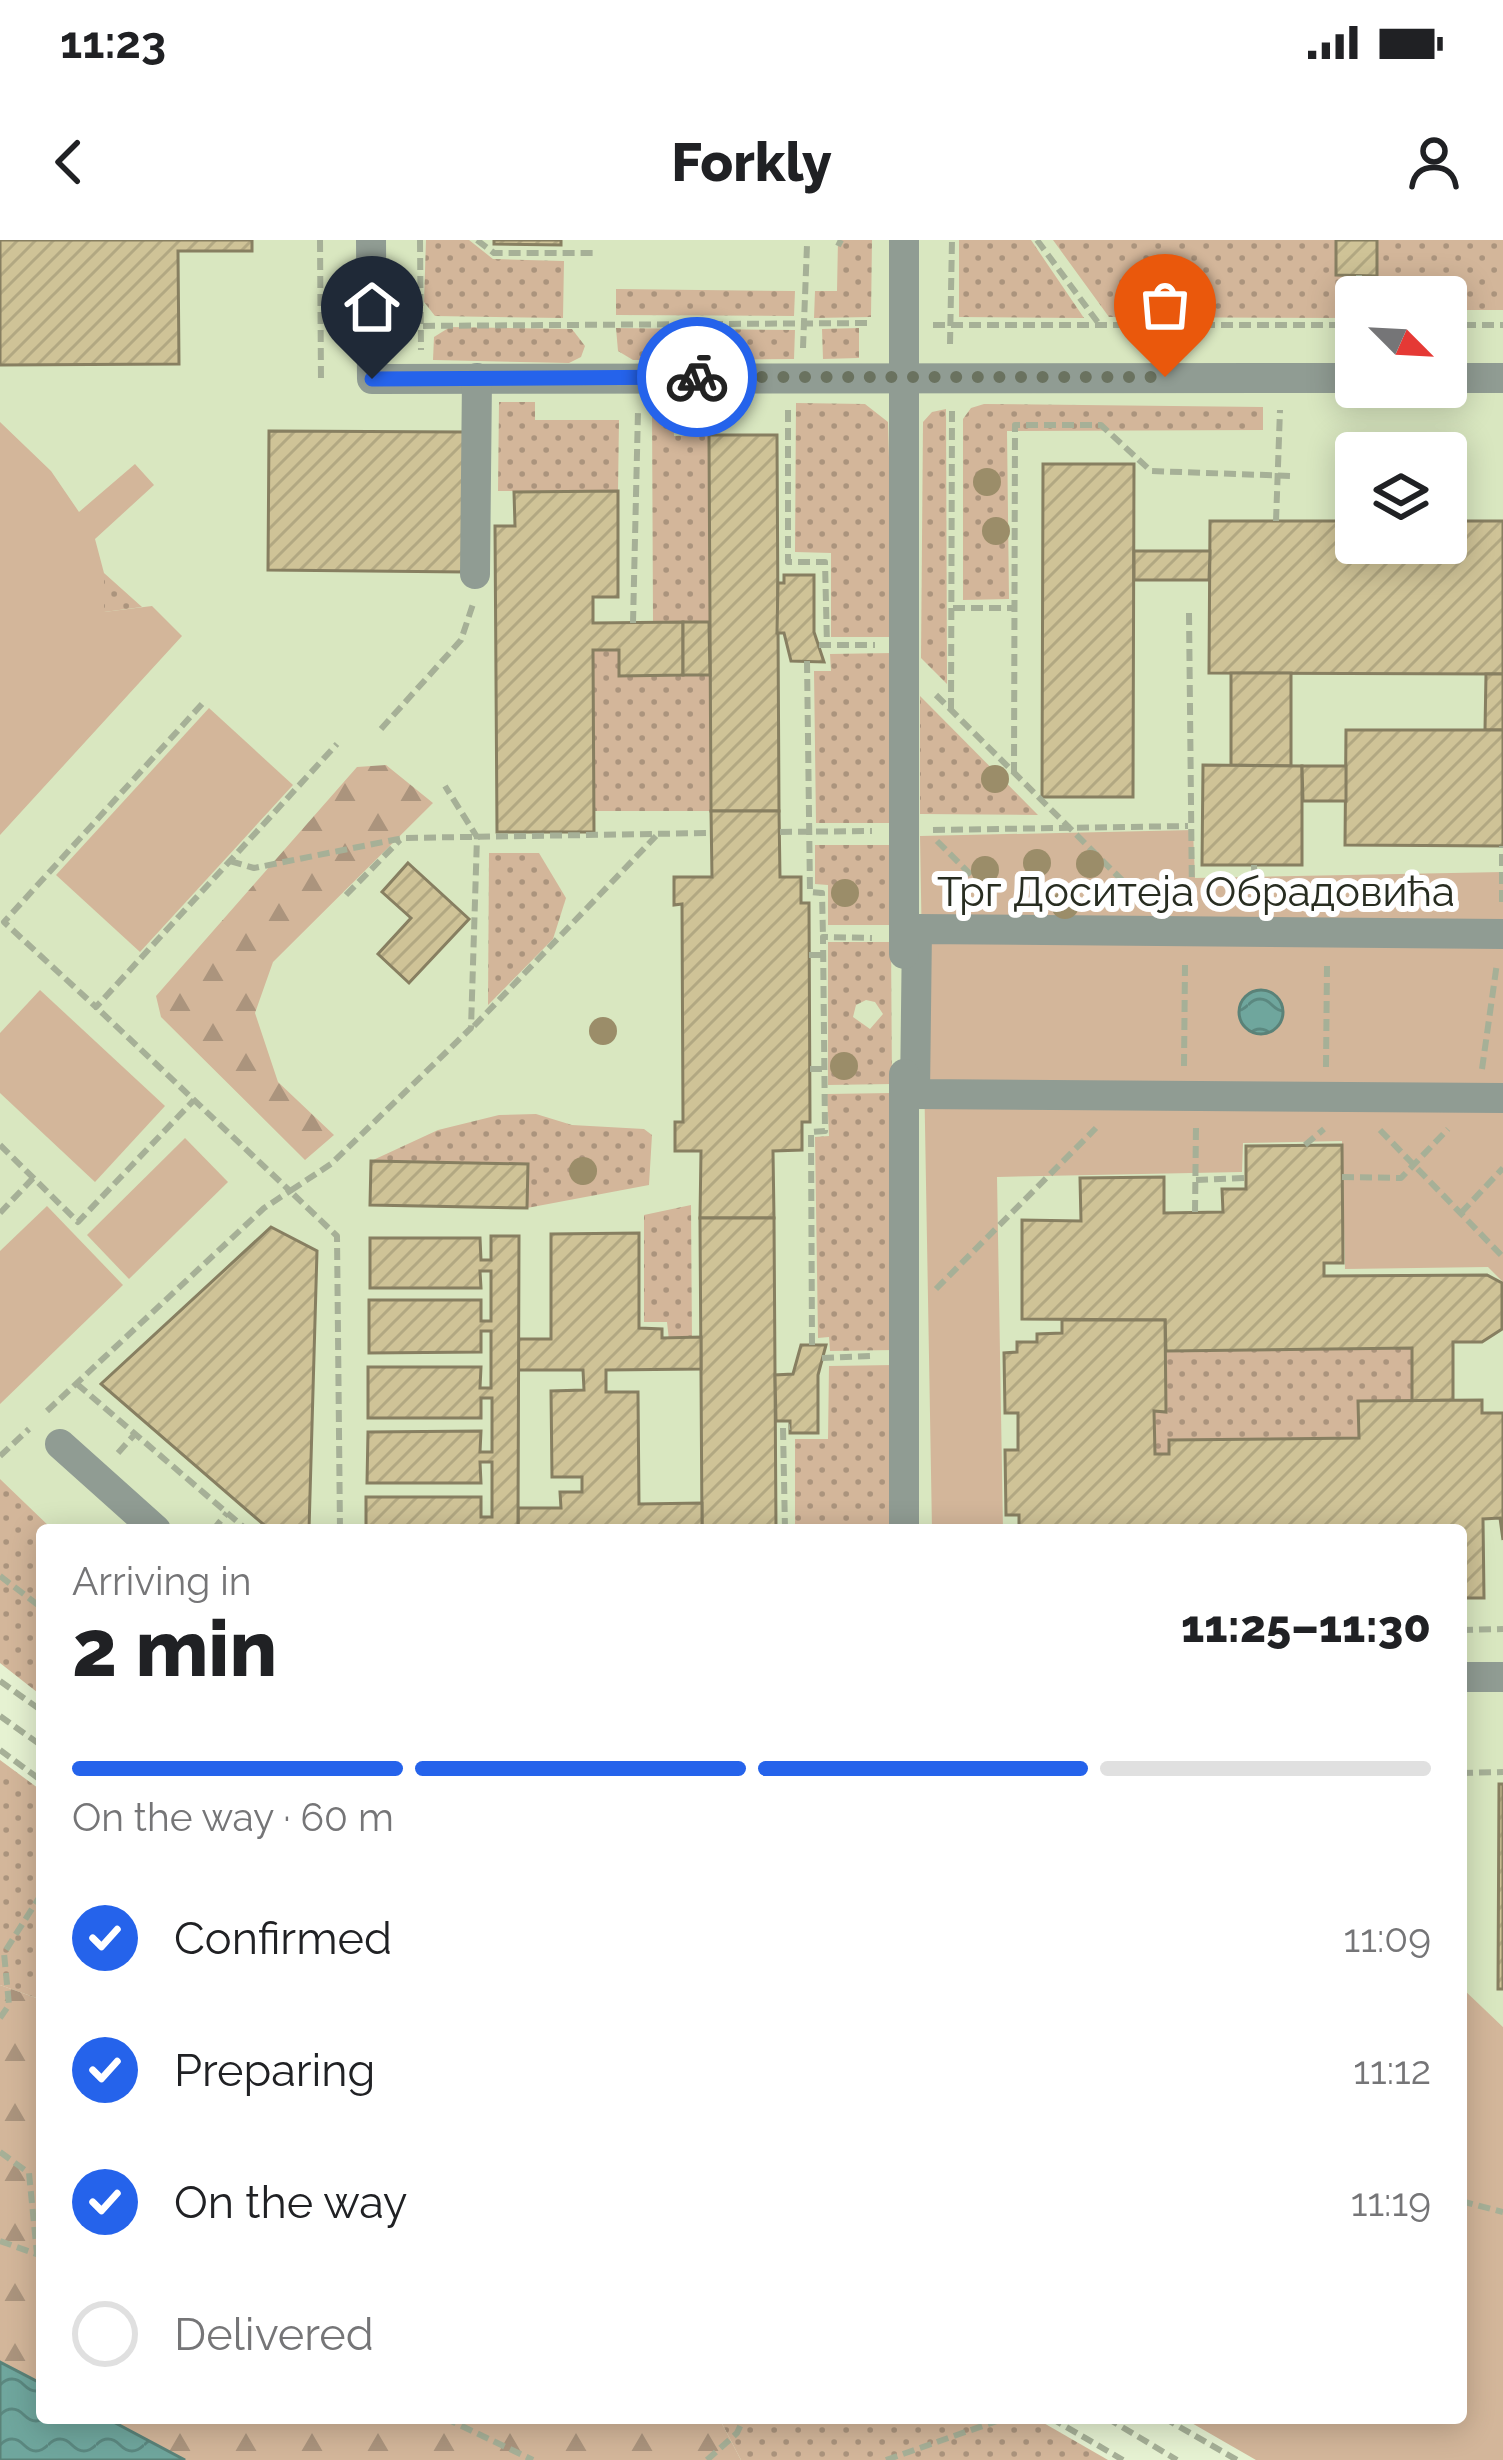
<!DOCTYPE html>
<html lang="en">
<head>
<meta charset="utf-8">
<style>
	:root { --surface:#fff; --page:#f2f2f2; --text:#202124; --muted:#757577; --line:#e0e0e0; --accent:#2563eb }
	body { margin:0; font-family:Raleway,sans-serif; background:var(--page); color:var(--text); height:100vh; display:flex; flex-direction:column; font-size:45px; white-space:nowrap }
	* { box-sizing:border-box; margin:0 }
	p { font-size:39px; color:var(--muted) }
	.icon { flex:none; width:66px; height:66px; fill:none; stroke:currentColor; stroke-width:2; stroke-linecap:round; stroke-linejoin:round }
	.map { position:relative; flex:1; overflow:hidden }
	.side { position:absolute; left:36px; top:1284px; width:1431px; height:900px; display:flex; flex-direction:column; background:var(--surface); border-radius:12px; box-shadow:0 6px 30px #0003 }
	.side>* { flex:none }
	.needle { width:78px; rotate:114deg }
	.tools { position:absolute; left:1335px; top:36px; display:grid; gap:24px }
	.tools a { display:grid; place-items:center; width:132px; height:132px; border-radius:12px; background:var(--surface); box-shadow:0 6px 30px #0003; font-size:60px }
	.pin { position:absolute; display:grid; place-items:center; width:102px; height:102px; color:#fff; margin:-123px -51px; border-radius:50% 50% 50% 0; rotate:-45deg; box-shadow:0 0 12px #0007 }
	.pin .icon { rotate:45deg }
	.courier { position:absolute; display:grid; place-items:center; width:120px; height:120px; margin:-60px; border:9px solid #2563eb; border-radius:50%; background:#fff; color:#222; box-shadow:0 3px 15px #0007 }
	.head em { font-style:normal; font-weight:800 }
	.head div { display:flex; flex-direction:column-reverse }
	.head { display:flex; align-items:center; justify-content:space-between; height:204px; padding:0 36px }
	h1 { font-size:78px; font-weight:800; line-height:90px }
	.bar { display:grid; grid-template-columns:repeat(4,1fr); gap:18px 12px; align-content:center; height:144px; padding:0 36px }
	.bar i { height:15px; border-radius:9px; background:var(--line) }
	.bar .current { background:var(--accent) }
	.bar p { grid-column:span 4 }
	ol { padding:0 36px; list-style:none }
	li { display:flex; align-items:center; gap:36px; height:132px }
	li p { margin-inline-start:auto }
	li .icon { padding:12px; border-radius:50%; background:var(--accent); color:#fff; stroke-width:4 }
	li:last-child { color:var(--muted) }
	li i { width:66px; height:66px; border:6px solid var(--line); border-radius:50% }
	.status { display:flex; justify-content:space-between; align-items:center; height:84px; padding:0 60px; background:var(--surface); direction:ltr }
	.status svg { height:33px; fill:currentColor }
	header { display:flex; justify-content:space-between; align-items:center; height:156px; padding:0 36px; background:var(--surface); font-size:54px; font-weight:800 }
	.map>svg:first-child { display:block }
</style>
</head>
<body>
<div class="status"><b>11:23</b><svg viewBox="0 0 49 12"><path d="M0 12V9h3v3zM5 12V6h3v6zM10 12V3h3v9zM15 12V0h3v12zM26 1h20v11H26zM47 4h2v5h-2z"/></svg></div>
<header><svg class="icon" aria-label="back" viewBox="0 0 24 24"><path d="M15 5l-7 7 7 7"/></svg>Forkly<svg class="icon" aria-label="person" viewBox="0 0 24 24"><circle cx="12" cy="8" r="4"/><path d="M4 21q1-7 8-7t8 7"/></svg></header>
<div class="map">
<svg width="1503" height="2220" viewBox="0 0 1503 2220">
	<defs>
		<pattern id="grass-dots" width="8" height="8" patternUnits="userSpaceOnUse" patternTransform="scale(3)"><rect width="8" height="8" fill="#d3b69a"/><path d="M2 2h.1M6 6h.1" fill="none" stroke="#ab947d" stroke-width="1.8" stroke-linecap="round"/></pattern>
		<pattern id="forest-firs" width="22" height="20" patternUnits="userSpaceOnUse" patternTransform="scale(3)"><rect width="22" height="20" fill="#d3b69a"/><path d="M5 1l3.5 6h-7zM16 11l3.5 6h-7z" fill="#ab947d"/></pattern>
		<pattern id="water-waves" width="16" height="10" patternUnits="userSpaceOnUse" patternTransform="scale(3)"><rect width="16" height="10" fill="#6fa69d"/><path d="M0 5q4-4 8 0t8 0" fill="none" stroke="#5b8880"/></pattern>
		<pattern id="building-hatch" width="6" height="6" patternUnits="userSpaceOnUse" patternTransform="scale(3)"><rect width="6" height="6" fill="#cfc397"/><path d="M-1 1l2-2M0 6l6-6M5 7l2-2" fill="none" stroke="#b2a882"/></pattern>
	</defs>
	<rect width="100%" height="100%" fill="#e6f2d2"/>
	<!-- built -->
	<path fill="#d9e7c0" fill-rule="evenodd" d="M0 0H1503V1787L1461 1748V1290H42L0 1278ZM1356 57H1446V147H1356ZM1356 213H1446V303H1356Z"/>
	<!-- grass -->
	<g fill="url(#grass-dots)" fill-rule="evenodd">
		<path d="M426 0H469L493 19 564 21 563 78 435 76 424 62Z"/>
		<path d="M838 0H872L871 77 814 78 815 51H837Z"/>
		<path d="M959 0H1031L1084 78 959 77Z"/>
		<path d="M1053 0H1336V35L1350 36 1348 78 1109 77Z"/>
		<path d="M1377 0H1503V70H1446V57H1371Z"/>
		<path d="M616 49 795 51 794 76 616 75Z"/>
		<path d="M450 87 572 89 585 106 581 117 569 123 433 120 434 97Z"/>
		<path d="M616 88 795 90 794 119 633 120 618 111Z"/>
		<path d="M859 88V118L823 119 822 89Z"/>
		<path d="M499 162H535V180H619L618 251H498Z"/>
		<path d="M796 163 865 164 888 182 894 397H831V313L795 312Z"/>
		<path d="M984 164 1263 167V190L1007 191 1009 359 963 360V179L971 168Z"/>
		<path d="M652 166H673L674 196 709 195V382L653 383Z"/>
		<path d="M946 169 947 444 921 418 923 182 932 172Z"/>
		<path d="M104 333 142 367 104 372Z"/>
		<path d="M593 410H619L620 436 710 435 711 571H594Z"/>
		<path d="M893 413 894 583H816L814 431H831L830 414Z"/>
		<path d="M920 456 1038 575 920 574Z"/>
		<path d="M815 605H893V685H828V645L815 644Z"/>
		<path d="M489 613H539L566 658 553 699 488 765Z"/>
		<path d="M828 702H891L892 844 828 845ZM866 760 875 762 883 774 870 789 853 777 856 765Z"/>
		<path d="M891 853 895 1110 830 1111 829 1097 818 1098 815 897 829 896 827 854Z"/>
		<path d="M499 875 536 874 572 885 644 889 652 895 649 945 527 968V924L371 921 438 890Z"/>
		<path d="M691 965 692 1100H669L667 1082H644V975Z"/>
		<path d="M1412 1108V1161H1359V1198L1170 1200 1169 1214H1155L1154 1172 1166 1171V1111Z"/>
		<path d="M894 1125 893 1290H795V1199H828L829 1126Z"/>
		<path d="M0 1239 53 1290H42V1456L0 1423Z"/>
		<path d="M0 1520 42 1551V1760L0 1745Z"/>
		<path d="M719 2178H1035L1108 2220H741Z"/>
	</g>
	<!-- forest -->
	<g fill="url(#forest-firs)">
		<path d="M386 525 433 563 273 722 255 773 278 842 334 895 305 920 161 777 156 756 357 527Z"/>
		<path d="M0 1745 42 1760V2144L0 2122Z"/>
		<path d="M106 2178H719L741 2220H185Z"/>
	</g>
	<!-- green -->
	<g fill="#d3b69a">
		<path d="M0 182 51 231 79 272 135 224 154 245 95 299 104 333V372L152 366 182 396 0 595Z"/>
		<path d="M209 468 293 545 140 712 56 635Z"/>
		<path d="M1193 590 1195 638 1503 632V1042L1488 1027 1345 1029 1342 901 1243 903 1242 932 997 937 1003 1290H932L920 596Z"/>
		<path d="M40 750 165 866 95 942 0 853V793Z"/>
		<path d="M185 898 228 942 129 1039 87 995Z"/>
		<path d="M47 966 123 1045 0 1164V1011Z"/>
		<path d="M1462 1748 1503 1787V2220H1256L1183 2178H1461Z"/>
	</g>
	<!-- water -->
	<g fill="url(#water-waves)" stroke="#5a8278" stroke-width="3">
		<circle cx="1261" cy="772" r="22"/>
		<path d="M0 2122 42 2144V2178H106L185 2220H0Z"/>
	</g>
	<!-- building -->
	<g fill="url(#building-hatch)" stroke="#877f61" stroke-width="3">
		<path d="M0 0H252V11H178L179 124 0 125Z"/>
		<path d="M494 0H561V5L494 4Z"/>
		<path d="M1336 0H1377V36L1336 35Z"/>
		<path d="M269 191 466 192 465 332 268 330Z"/>
		<path d="M709 195H777L779 571H711Z"/>
		<path d="M1043 224H1134L1133 557H1042Z"/>
		<path d="M618 251V357H593V383L683 382V435L619 436V410H593L594 592H497L495 286H515L514 252Z"/>
		<path d="M1210 281H1356V303H1446V281H1503V434L1209 433Z"/>
		<path d="M1134 311H1210L1209 340H1134Z"/>
		<path d="M784 335H814V392L824 422 791 421 784 393H777L778 343H784Z"/>
		<path d="M683 382H709L710 435H683Z"/>
		<path d="M1231 433H1291V526L1231 525Z"/>
		<path d="M1486 434H1503V490H1485Z"/>
		<path d="M1346 490H1503V606L1345 605Z"/>
		<path d="M1203 525 1302 526V625H1202Z"/>
		<path d="M1302 526H1346V561H1303Z"/>
		<path d="M711 571H779L780 637H801V663H809L810 882H802V910L773 911 774 978H700L701 911H675V882H683L682 664 674 665V637H712Z"/>
		<path d="M408 623 469 679 409 743 378 714 411 678 382 652Z"/>
		<path d="M1342 905 1343 1023H1324V1036L1487 1035 1502 1043V1089L1482 1102H1453V1160L1412 1161V1108L1166 1111 1165 1080 1022 1079V980L1081 981 1080 938 1164 937V973L1223 972 1222 949H1246V906Z"/>
		<path d="M371 921 528 924 527 968 370 965Z"/>
		<path d="M700 978H774L776 1290H702Z"/>
		<path d="M271 987 317 1011 309 1290H270L101 1144Z"/>
		<path d="M639 993V1088L662 1089V1098L701 1097V1129L606 1130V1152H638L639 1264 702 1263V1290H518V1268H561L560 1252H582V1237H552L551 1151 584 1150 583 1130H518V1099H551V994Z"/>
		<path d="M491 996H519L518 1290H366V1257H481V1277H492V1222H480L481 1243H367L368 1192 481 1191 480 1212H492V1158H481V1178H368V1127H481L480 1148H491V1091H481V1112L369 1113V1060H481V1081H491V1031H480L481 1048H370V998H480L481 1020H491Z"/>
		<path d="M1062 1080H1165L1166 1172 1154 1171 1155 1214H1169V1200L1359 1198 1358 1161 1482 1160V1173H1503V1300L1500 1278 1483 1279 1484 1358H1461V1290H1019V1275H1006L1005 1210H1018V1173H1005L1004 1113 1017 1112V1102H1037V1094L1062 1093Z"/>
		<path d="M801 1105H826L818 1135V1193H790V1181H776L775 1135 793 1134Z"/>
		<path d="M1499 1544H1503V1749H1498Z"/>
	</g>
	<g fill="none" stroke-linecap="round" stroke-linejoin="round">
		<!-- path -->
		<g stroke="#a6b097" stroke-width="6" stroke-dasharray="12 6" stroke-linecap="butt">
			<path d="M320 0 321 140"/>
			<path d="M420 0 421 110"/>
			<path d="M477 0 494 13H594"/>
			<path d="M1037 0 1099 84"/>
			<path d="M838 6 841 0"/>
			<path d="M1359 57V35"/>
			<path d="M933 85H1356"/>
			<path d="M1446 85H1503"/>
			<path d="M405 86 872 83"/>
			<path d="M950 104 952 0"/>
			<path d="M803 108 807 5"/>
			<path d="M1381 157 1421 158"/>
			<path d="M788 170V322H825L827 405"/>
			<path d="M1276 281 1280 170"/>
			<path d="M953 368H1015"/>
			<path d="M1189 373 1192 659"/>
			<path d="M633 383 638 171"/>
			<path d="M819 405H875"/>
			<path d="M807 421 810 652 822 653 823 697"/>
			<path d="M936 455 1139 657"/>
			<path d="M202 464 4 682 96 767 337 504"/>
			<path d="M951 470 952 171"/>
			<path d="M381 489 461 400 473 364"/>
			<path d="M1014 534 1015 185H1101L1151 231 1292 236"/>
			<path d="M933 590 1188 586"/>
			<path d="M780 592 872 591"/>
			<path d="M937 601 991 655"/>
			<path d="M230 621 254 628 403 598 711 593"/>
			<path d="M1254 625 1255 657"/>
			<path d="M346 655 400 600"/>
			<path d="M1502 662V606"/>
			<path d="M809 715H823"/>
			<path d="M474 786 656 596"/>
			<path d="M1184 826 1185 725"/>
			<path d="M1326 827 1327 726"/>
			<path d="M810 829H825"/>
			<path d="M1482 829 1497 723"/>
			<path d="M1380 890 1503 1017"/>
			<path d="M0 905 78 982 194 860"/>
			<path d="M1305 905 1324 889"/>
			<path d="M1342 937 1401 938 1448 889"/>
			<path d="M1196 940 1246 938"/>
			<path d="M1195 972 1196 886"/>
			<path d="M0 973 34 937"/>
			<path d="M1461 973 1503 928"/>
			<path d="M936 1049 1096 888"/>
			<path d="M812 1105 811 892 825 891 823 697 872 698"/>
			<path d="M822 1118 873 1116"/>
			<path d="M77 1144 247 1290"/>
			<path d="M47 1171 264 968 290 951 96 767"/>
			<path d="M118 1213 135 1194"/>
			<path d="M0 1216 29 1189"/>
			<path d="M213 1290 227 1273"/>
			<path d="M340 1290 337 996 290 951 331 924 471 788 477 597 445 546"/>
			<path d="M785 1290 783 1188 790 1187"/>
			<path d="M0 1336 42 1368"/>
			<path d="M1461 1390 1503 1389"/>
			<path d="M0 1441 42 1471"/>
			<path d="M0 1476 42 1506"/>
			<path d="M0 1510 42 1541"/>
			<path d="M1461 1533 1503 1532"/>
			<path d="M0 1778 9 1765 4 1713 42 1653"/>
			<path d="M0 1912 29 1933 37 2014"/>
			<path d="M1461 1961 1503 1972"/>
			<path d="M0 2001 42 2016"/>
			<path d="M445 2178 533 2220"/>
			<path d="M1051 2178 1123 2220"/>
			<path d="M1107 2178 1177 2220"/>
			<path d="M1164 2178 1237 2220"/>
			<path d="M707 2220 737 2193 744 2178"/>
			<path d="M886 2220 1005 2178"/>
		</g>
		<!-- minor -->
		<g stroke="#909c93" stroke-width="30">
			<path d="M371 0 372 139 1356 138"/>
			<path d="M1446 138H1503"/>
			<path d="M475 334 477 138"/>
			<path d="M1503 694 917 689 915 854 1503 858"/>
			<path d="M904 714V0"/>
			<path d="M904 834V1290"/>
			<path d="M60 1204 156 1290"/>
			<path d="M1461 1437H1503"/>
		</g>
	</g>
	<!-- trees -->
	<g fill="#9b8d69">
		<circle cx="987" cy="242" r="14"/>
		<circle cx="996" cy="291" r="14"/>
		<circle cx="995" cy="539" r="14"/>
		<circle cx="1037" cy="623" r="14"/>
		<circle cx="1090" cy="624" r="14"/>
		<circle cx="985" cy="630" r="14"/>
		<circle cx="845" cy="653" r="14"/>
		<circle cx="1065" cy="665" r="14"/>
		<circle cx="603" cy="791" r="14"/>
		<circle cx="844" cy="826" r="14"/>
		<circle cx="583" cy="931" r="14"/>
	</g>
	<g fill="none" stroke-linecap="round" stroke-linejoin="round">
		<!-- done -->
		<path stroke="#6a725f" stroke-width="12" stroke-dasharray="0 21.6" d="M697 137H1165"/>
		<!-- route -->
		<path stroke="#2563eb" stroke-width="15" d="M372 139 697 137"/>
	</g>
	<g text-anchor="middle" stroke-width="12" stroke-linejoin="round" paint-order="stroke">
		<!-- street labels -->
		<g font-size="42" fill="#282d21" stroke="#fff">
			<text x="1196" y="666">Трг Доситеја Обрадовића</text>
		</g>
	</g>
</svg>
<div class="tools">
<a><svg class="needle" viewBox="-14 -14 28 28"><path d="M0-13l5 13h-10z" fill="#e53935"/><path d="M0 13l5-13h-10z" fill="#757577"/></svg></a>
<a><svg class="icon" aria-label="layers" viewBox="0 0 24 24"><path d="M12 4l9 5-9 5-9-5zM3 14l9 5 9-5"/></svg></a>
</div>
<div class="pin" style="left:1165px;top:137px;background:#ea580c"><svg class="icon" aria-label="bag" viewBox="0 0 24 24"><path d="M5 8h14l-1 12H6zM9 8a3 3 0 0 1 6 0"/></svg></div>
<div class="pin" style="left:372px;top:139px;background:#1f2937"><svg class="icon" aria-label="home" viewBox="0 0 24 24"><path d="M3 11l9-7 9 7M6 9v11h12V9"/></svg></div>
<div class="courier" style="left:697px;top:137px"><svg class="icon" aria-label="bike" viewBox="0 0 24 24"><circle cx="6" cy="16" r="4"/><circle cx="18" cy="16" r="4"/><path d="M6 16l4-8h5l3 8M10 8l3 8H6M13 5h3"/></svg></div>
<section class="side">
<div class="head"><div><h1>2 min</h1><p>Arriving in</p></div><em>11:25–11:30</em></div>
<div class="bar"><i class="current"></i><i class="current"></i><i class="current"></i><i></i><p>On the way · 60 m</p></div>
<ol>
<li><svg class="icon" aria-label="check" viewBox="0 0 24 24"><path d="M5 12l5 5 9-10"/></svg>Confirmed<p>11:09</p></li>
<li><svg class="icon" aria-label="check" viewBox="0 0 24 24"><path d="M5 12l5 5 9-10"/></svg>Preparing<p>11:12</p></li>
<li><svg class="icon" aria-label="check" viewBox="0 0 24 24"><path d="M5 12l5 5 9-10"/></svg>On the way<p>11:19</p></li>
<li><i></i>Delivered</li>
</ol>
</section>
</div>
</body>
</html>
